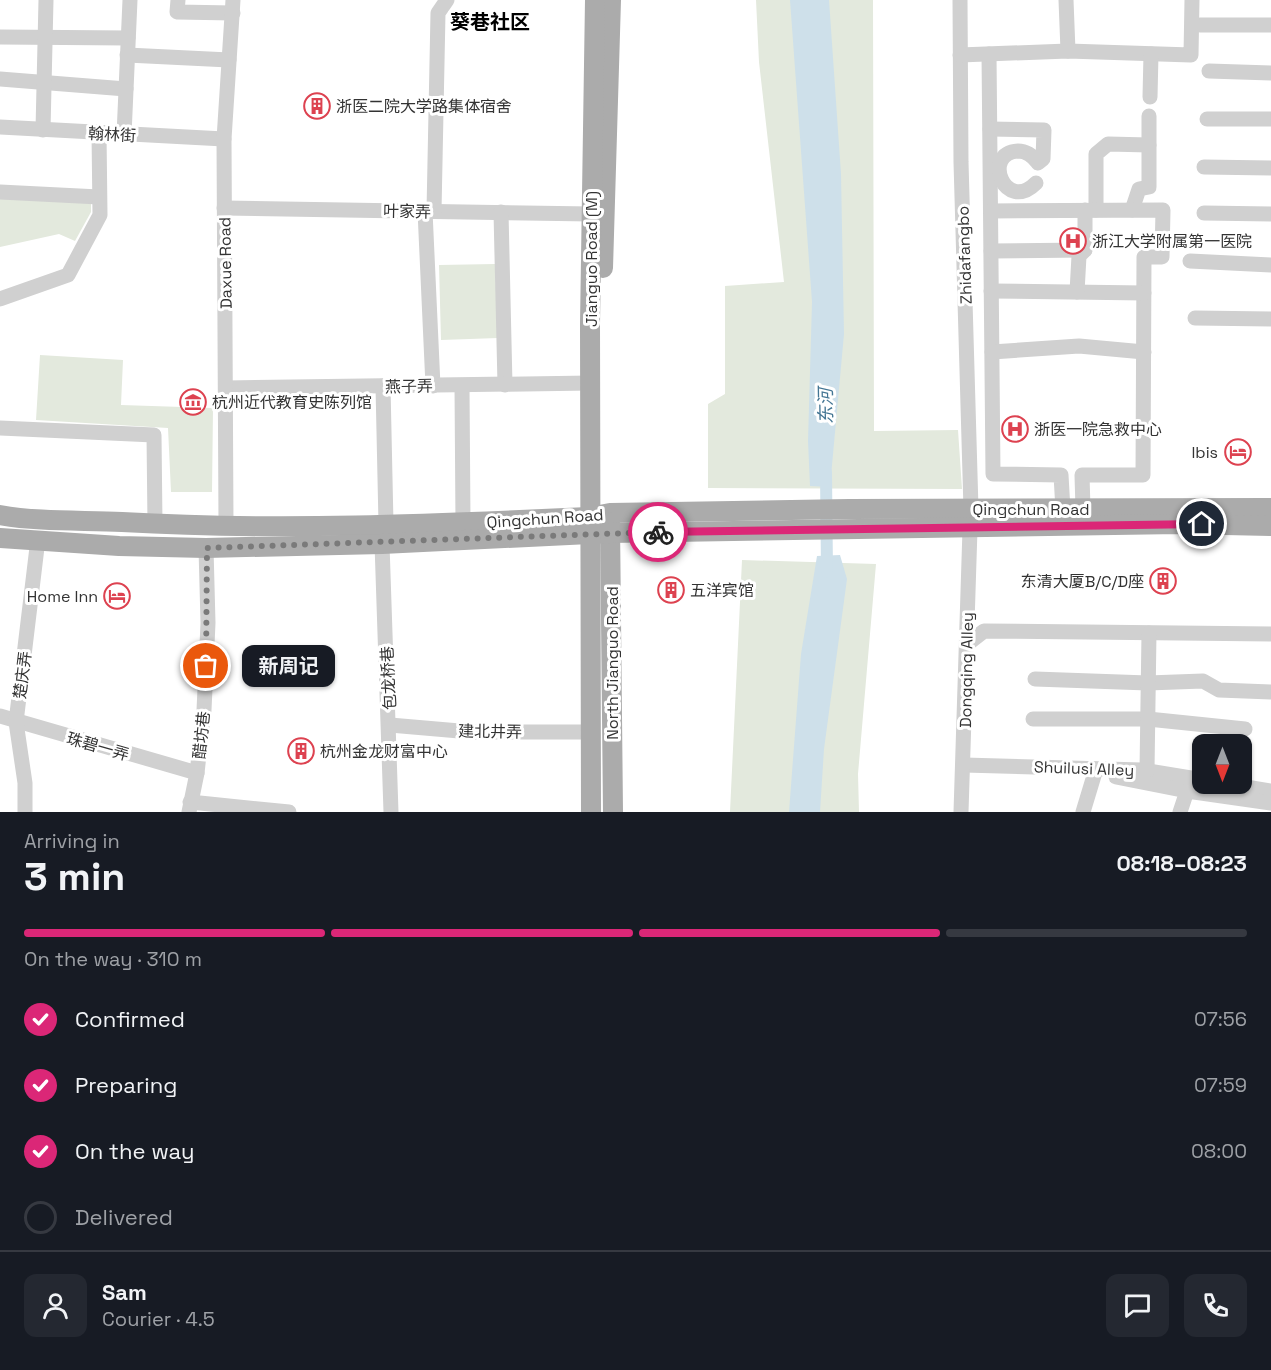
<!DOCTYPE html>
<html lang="en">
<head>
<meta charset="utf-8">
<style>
	:root { --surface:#171b24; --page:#242831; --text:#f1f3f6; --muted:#9ea1a6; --line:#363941; --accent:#db2777 }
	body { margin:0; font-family:"Space Grotesk","Noto Sans SC",sans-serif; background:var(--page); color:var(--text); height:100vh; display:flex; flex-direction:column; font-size:22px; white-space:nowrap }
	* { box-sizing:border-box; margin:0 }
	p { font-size:20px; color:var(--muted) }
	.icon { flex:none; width:33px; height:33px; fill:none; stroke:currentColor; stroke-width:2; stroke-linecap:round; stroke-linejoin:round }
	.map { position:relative; height:812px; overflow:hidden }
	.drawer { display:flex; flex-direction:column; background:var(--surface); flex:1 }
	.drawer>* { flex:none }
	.needle { width:39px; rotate:180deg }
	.fabs { position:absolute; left:1192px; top:734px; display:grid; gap:12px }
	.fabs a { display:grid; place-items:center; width:60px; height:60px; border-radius:12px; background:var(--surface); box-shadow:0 2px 4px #0004; font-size:30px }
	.pin { position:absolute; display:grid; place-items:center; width:51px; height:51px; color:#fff; margin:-26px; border:3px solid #fff; border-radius:50%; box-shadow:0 2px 6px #0007 }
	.courier { position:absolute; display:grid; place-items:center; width:60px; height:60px; margin:-30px; border:4px solid #db2777; border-radius:50%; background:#fff; color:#222; box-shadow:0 2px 8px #0007 }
	.bubble { position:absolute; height:42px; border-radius:12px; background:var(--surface); box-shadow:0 2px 4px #0004; font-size:20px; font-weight:700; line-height:42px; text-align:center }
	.headline em { font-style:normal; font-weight:700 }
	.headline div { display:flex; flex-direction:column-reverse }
	.headline { display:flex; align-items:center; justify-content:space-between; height:102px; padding:0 24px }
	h1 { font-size:39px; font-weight:700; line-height:45px }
	.bar { display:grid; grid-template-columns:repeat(4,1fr); gap:9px 6px; align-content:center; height:72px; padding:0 24px }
	.bar i { height:8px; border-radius:4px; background:var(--line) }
	.bar .active { background:var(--accent) }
	.bar p { grid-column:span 4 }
	.line { display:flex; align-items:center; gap:15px; padding:0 24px; border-top:2px solid var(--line) }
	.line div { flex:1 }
	.round { display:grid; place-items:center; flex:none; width:63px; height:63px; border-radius:12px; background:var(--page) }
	ol { padding:0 24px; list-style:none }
	li { display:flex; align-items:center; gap:18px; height:66px }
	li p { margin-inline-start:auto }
	li .icon { padding:6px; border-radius:50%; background:var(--accent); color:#fff; stroke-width:4 }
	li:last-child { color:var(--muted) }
	li i { width:33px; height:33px; border:3px solid var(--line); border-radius:50% }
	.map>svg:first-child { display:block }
</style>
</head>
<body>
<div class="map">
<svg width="1271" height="812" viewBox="0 0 1271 812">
	<rect width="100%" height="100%" fill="#fff"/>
	<!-- green -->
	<g fill="#e3e9dd">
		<path d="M756 0H873L874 431 958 430 962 489 708 488V404L725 394V286L784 282 759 62Z"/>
		<path d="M0 192 91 197V212L75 241 59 234 0 247Z"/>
		<path d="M495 264 498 338 441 340 439 265Z"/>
		<path d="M40 355 123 360 121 405 213 408 212 492H171L168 428 36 420Z"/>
		<path d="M742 560 876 564 858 774 859 812H730Z"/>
	</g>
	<!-- water -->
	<g fill="#cee0ea">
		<path d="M790 0H829L841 174 844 334 830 487 810 486 808 441 812 302Z"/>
		<path d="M840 555 847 579 824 749 820 812H789L801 654 817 556Z"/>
	</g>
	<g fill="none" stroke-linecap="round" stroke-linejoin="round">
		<!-- canal -->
		<path stroke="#cee0ea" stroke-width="12" d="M826 472 827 572"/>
		<!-- minor -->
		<g stroke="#d0d0d0" stroke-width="15">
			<path d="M178 0 177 12 233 13"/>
			<path d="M960 0 961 162 971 509"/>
			<path d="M1066 0 1068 51"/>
			<path d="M1200 25H1271"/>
			<path d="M0 37 128 38"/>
			<path d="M989 54 993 474 1061 475 1063 510"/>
			<path d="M127 55 229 60"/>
			<path d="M960 55 1068 51 1191 55 1192 0"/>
			<path d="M1209 71 1271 73"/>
			<path d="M0 79 126 89"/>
			<path d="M1150 97 1151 54"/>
			<path d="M1207 119H1271"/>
			<path d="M0 127 224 139"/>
			<path d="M990 129 1044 130 1043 159 1038 163C1033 156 1027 151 1018 151 981 153 1005 214 1036 183"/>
			<path d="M43 130 46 0"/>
			<path d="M124 135 130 0"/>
			<path d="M1204 167 1271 168"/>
			<path d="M0 192 99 197"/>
			<path d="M224 208 591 214"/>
			<path d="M1096 210V154L1108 144 1149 145"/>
			<path d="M1132 210 1139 189 1149 187V116"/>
			<path d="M425 211 433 386"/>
			<path d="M434 211 438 13 447 0"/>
			<path d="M991 211 1163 210 1162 257H1144L1143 475H1082L1083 509"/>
			<path d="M501 212 505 385"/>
			<path d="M1204 213 1271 214"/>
			<path d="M991 251 1085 250"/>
			<path d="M1190 261 1271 265"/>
			<path d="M991 291 1144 293"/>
			<path d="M1077 292 1079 256 1085 250V210"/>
			<path d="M0 299 68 275 100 215 99 133"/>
			<path d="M1195 318 1271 319"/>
			<path d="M992 352 1079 346 1144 352"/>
			<path d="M383 386 386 524"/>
			<path d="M462 386 463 523"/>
			<path d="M226 388 591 383"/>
			<path d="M0 428 154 435 155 524"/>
			<path d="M226 525 224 139 233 0"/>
			<path d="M382 544 391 812"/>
			<path d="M966 645 984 631 1271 634"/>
			<path d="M1035 679 1148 683 1203 681 1219 690 1271 692"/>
			<path d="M0 716 197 773"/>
			<path d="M1033 719H1148L1245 729"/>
			<path d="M390 725 471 732H591"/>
			<path d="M964 765 1142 770 1203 780"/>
			<path d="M1147 771 1149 633"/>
			<path d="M1116 777 1187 791"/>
			<path d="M1222 783 1271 791"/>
			<path d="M190 802 289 812"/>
			<path d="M25 812V783L16 722 38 539"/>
			<path d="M189 812 197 773 204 710 208 623 206 548"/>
			<path d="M961 812 970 529"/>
			<path d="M1083 812 1096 769"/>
			<path d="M1180 812 1187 791 1271 803"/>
		</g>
		<!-- major -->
		<g stroke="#ababab" stroke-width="20">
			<path d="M603 268 611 0"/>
			<path d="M0 515C39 522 83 520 122 522 277 531 434 524 589 517L610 513 849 509 1271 508"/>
			<path d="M610 522 613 812"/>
			<path d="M0 538 119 546 206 548 382 544 610 533 1179 524 1271 526"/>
			<path d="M591 812 590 324 595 0"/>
		</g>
	</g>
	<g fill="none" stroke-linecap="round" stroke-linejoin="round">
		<!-- done -->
		<path stroke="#7a7a7a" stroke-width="6" stroke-dasharray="0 10.8" d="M206 666 207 548 658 532"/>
		<!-- route -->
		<path stroke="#db2777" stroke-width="8" d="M658 532 1202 524"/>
	</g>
	<!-- icons -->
	<defs>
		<g id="building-ring" transform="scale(1.35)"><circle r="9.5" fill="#fff" stroke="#dd4250" stroke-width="1.5"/><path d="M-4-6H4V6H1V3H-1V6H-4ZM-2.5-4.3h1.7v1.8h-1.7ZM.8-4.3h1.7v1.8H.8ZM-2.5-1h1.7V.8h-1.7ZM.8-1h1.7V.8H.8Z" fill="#dd4250"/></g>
		<g id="hospital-ring" transform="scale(1.35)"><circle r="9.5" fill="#fff" stroke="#dd4250" stroke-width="1.5"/><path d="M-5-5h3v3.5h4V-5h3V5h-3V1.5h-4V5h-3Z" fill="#dd4250"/></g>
		<g id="museum-ring" transform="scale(1.35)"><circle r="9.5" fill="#fff" stroke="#dd4250" stroke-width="1.5"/><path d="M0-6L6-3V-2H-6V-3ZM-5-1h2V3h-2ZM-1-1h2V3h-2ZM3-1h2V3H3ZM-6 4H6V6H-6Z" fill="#dd4250"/></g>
		<g id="hotel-ring" transform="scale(1.35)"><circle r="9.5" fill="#fff" stroke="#dd4250" stroke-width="1.5"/><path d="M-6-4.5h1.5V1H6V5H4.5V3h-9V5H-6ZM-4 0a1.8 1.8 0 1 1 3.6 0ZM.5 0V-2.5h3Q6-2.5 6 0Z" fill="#dd4250"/></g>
	</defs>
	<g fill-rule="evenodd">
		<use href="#building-ring" x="317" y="106"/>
		<use href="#hospital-ring" x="1073" y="241"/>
		<use href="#museum-ring" x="193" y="402"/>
		<use href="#hospital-ring" x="1015" y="429"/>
		<use href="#hotel-ring" x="1238" y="452"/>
		<use href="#building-ring" x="1163" y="581"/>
		<use href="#building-ring" x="671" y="590"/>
		<use href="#hotel-ring" x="117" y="596"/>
		<use href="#building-ring" x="301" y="751"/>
	</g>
	<g text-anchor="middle" stroke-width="6" stroke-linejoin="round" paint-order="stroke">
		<!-- poi labels -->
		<g font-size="16" fill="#333" stroke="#fff" text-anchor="start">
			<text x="336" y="112">浙医二院大学路集体宿舍</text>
			<text x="1092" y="247">浙江大学附属第一医院</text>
			<text x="212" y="408">杭州近代教育史陈列馆</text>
			<text x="1034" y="435">浙医一院急救中心</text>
			<text x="1218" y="458" text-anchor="end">Ibis</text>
			<text x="1144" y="587" text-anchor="end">东清大厦B/C/D座</text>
			<text x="690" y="596">五洋宾馆</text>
			<text x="98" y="602" text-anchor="end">Home Inn</text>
			<text x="320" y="757">杭州金龙财富中心</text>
		</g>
		<!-- street labels -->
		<g font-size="16" fill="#333" stroke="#fff">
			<text transform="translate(112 134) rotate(3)" y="6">翰林街</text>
			<text transform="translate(407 211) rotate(1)" y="6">叶家弄</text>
			<text transform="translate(964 255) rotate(-92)" y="6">Zhidafangbo</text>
			<text transform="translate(591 259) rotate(-90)" y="6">Jianguo Road (M)</text>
			<text transform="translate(225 263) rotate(-91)" y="6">Daxue Road</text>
			<text transform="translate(409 386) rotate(-1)" y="6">燕子弄</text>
			<text x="1031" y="515">Qingchun Road</text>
			<text transform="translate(545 518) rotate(-4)" y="6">Qingchun Road</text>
			<text transform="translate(612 663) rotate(-90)" y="6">North Jianguo Road</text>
			<text transform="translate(966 670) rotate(-89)" y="6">Dongqing Alley</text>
			<text transform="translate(22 675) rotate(-83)" y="6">楚庆弄</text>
			<text transform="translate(388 678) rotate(-93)" y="6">包龙桥巷</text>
			<text transform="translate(490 731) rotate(1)" y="6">建北井弄</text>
			<text transform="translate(201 735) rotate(-84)" y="6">醋坊巷</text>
			<text transform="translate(98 746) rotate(16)" y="6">珠碧一弄</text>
			<text transform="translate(1084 768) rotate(2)" y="6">Shuilusi Alley</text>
		</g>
		<!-- water labels -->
		<g font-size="18" font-style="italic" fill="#437593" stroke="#fff">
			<text transform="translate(826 406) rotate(-91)" y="6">东河</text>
		</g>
		<!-- quarter labels -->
		<g font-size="20" font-weight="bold" fill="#000" stroke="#fff">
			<text x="490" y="29">葵巷社区</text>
		</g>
	</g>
</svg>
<div class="fabs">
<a><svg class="needle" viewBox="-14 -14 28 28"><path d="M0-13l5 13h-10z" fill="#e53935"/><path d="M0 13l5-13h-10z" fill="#9ea1a6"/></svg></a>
</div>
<div class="pin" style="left:206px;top:666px;background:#ea580c"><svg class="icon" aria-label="bag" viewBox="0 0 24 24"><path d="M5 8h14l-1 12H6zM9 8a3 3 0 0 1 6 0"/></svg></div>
<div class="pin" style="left:1202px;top:524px;background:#1f2937"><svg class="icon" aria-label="home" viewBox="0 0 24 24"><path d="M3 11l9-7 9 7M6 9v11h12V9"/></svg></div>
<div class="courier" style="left:658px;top:532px"><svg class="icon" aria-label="bike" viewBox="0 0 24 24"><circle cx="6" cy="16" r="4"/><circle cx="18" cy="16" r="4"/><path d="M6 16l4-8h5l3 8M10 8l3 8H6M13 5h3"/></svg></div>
<div class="bubble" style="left:242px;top:645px;width:93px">新周记</div>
</div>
<section class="drawer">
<div class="headline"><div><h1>3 min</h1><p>Arriving in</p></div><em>08:18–08:23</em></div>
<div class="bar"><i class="active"></i><i class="active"></i><i class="active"></i><i></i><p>On the way · 310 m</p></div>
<ol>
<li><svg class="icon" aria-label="check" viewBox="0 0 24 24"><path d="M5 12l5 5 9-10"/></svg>Confirmed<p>07:56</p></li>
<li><svg class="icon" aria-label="check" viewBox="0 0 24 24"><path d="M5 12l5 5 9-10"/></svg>Preparing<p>07:59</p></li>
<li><svg class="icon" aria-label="check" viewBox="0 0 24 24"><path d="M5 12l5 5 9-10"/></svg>On the way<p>08:00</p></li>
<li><i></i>Delivered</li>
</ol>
<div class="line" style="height:108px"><a class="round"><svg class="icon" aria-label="person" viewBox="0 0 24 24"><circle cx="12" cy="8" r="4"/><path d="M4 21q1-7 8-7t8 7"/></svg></a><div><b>Sam</b><p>Courier · 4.5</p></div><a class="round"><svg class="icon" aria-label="chat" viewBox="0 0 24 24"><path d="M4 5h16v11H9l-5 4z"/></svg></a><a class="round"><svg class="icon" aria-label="phone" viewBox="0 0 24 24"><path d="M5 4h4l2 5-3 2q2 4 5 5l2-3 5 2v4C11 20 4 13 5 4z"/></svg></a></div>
</section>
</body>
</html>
